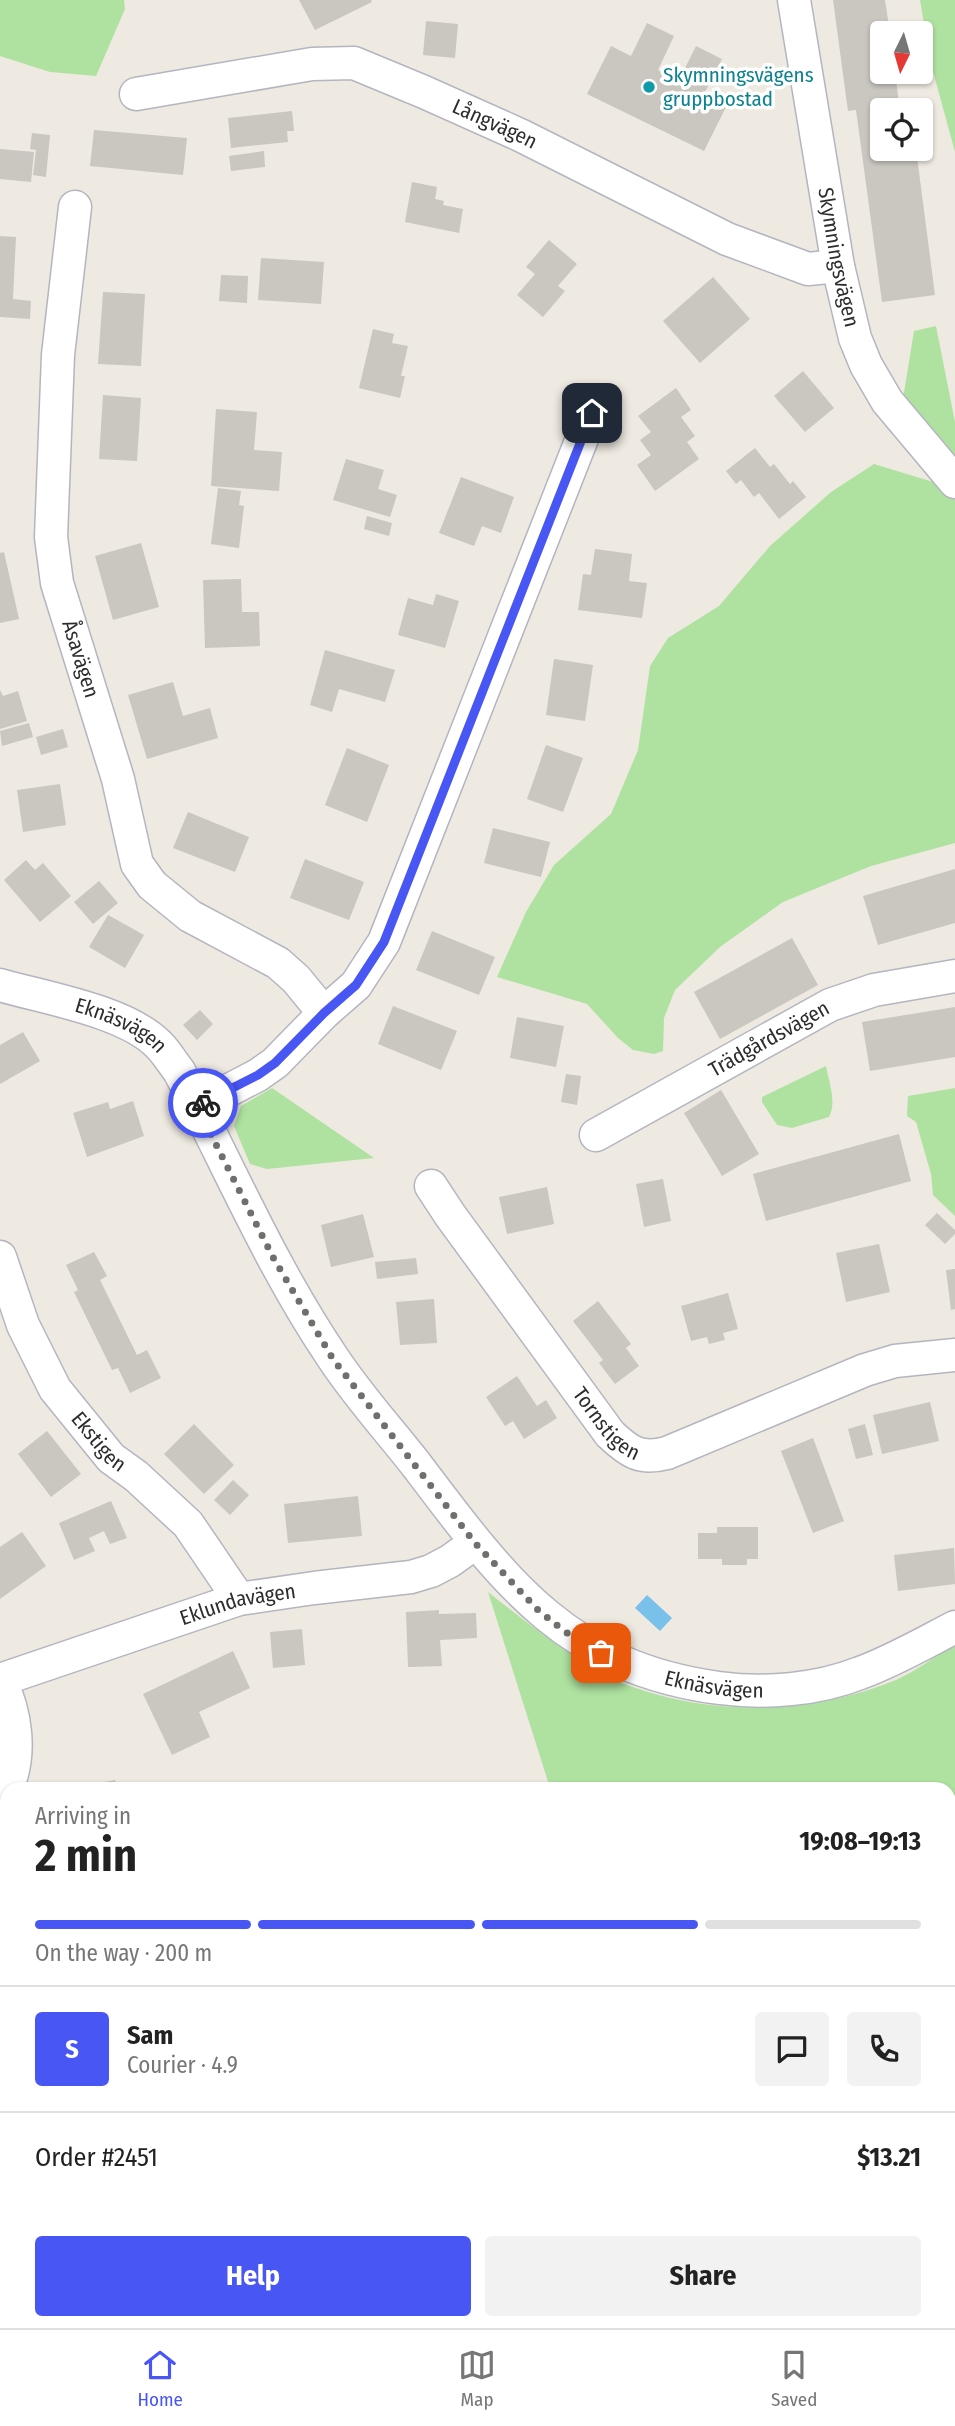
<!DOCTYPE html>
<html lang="en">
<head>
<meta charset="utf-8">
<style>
	:root { --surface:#fff; --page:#f2f2f2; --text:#222; --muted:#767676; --line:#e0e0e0; --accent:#4856f4 }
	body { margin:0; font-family:"Fira Sans Condensed",sans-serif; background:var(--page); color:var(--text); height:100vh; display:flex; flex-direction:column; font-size:26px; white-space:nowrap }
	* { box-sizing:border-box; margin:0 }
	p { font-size:23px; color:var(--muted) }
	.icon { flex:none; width:38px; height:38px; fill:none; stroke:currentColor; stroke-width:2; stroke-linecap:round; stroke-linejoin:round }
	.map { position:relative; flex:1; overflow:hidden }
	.side { position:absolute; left:0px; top:1782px; width:956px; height:548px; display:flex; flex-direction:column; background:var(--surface); border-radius:21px 21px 0 0; box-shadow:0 2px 5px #0004 }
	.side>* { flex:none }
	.needle { width:46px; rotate:185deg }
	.tools { position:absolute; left:870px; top:21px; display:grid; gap:14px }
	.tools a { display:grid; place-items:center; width:63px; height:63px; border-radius:7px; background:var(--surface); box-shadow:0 2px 5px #0004; font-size:35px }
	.pin { position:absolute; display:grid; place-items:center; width:60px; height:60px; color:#fff; margin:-30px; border-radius:14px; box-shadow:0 4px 10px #0006 }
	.courier { position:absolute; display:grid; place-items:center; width:70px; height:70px; margin:-35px; border:5px solid #4856f4; border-radius:50%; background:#fff; color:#222; box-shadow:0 2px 9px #0007 }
	.headline em { font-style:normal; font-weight:700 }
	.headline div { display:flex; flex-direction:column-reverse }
	.headline { display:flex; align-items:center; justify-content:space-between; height:119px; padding:0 35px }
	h1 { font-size:46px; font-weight:700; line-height:52px }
	.bar { display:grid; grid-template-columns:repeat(4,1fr); gap:10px 7px; align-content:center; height:84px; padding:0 35px }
	.bar i { height:9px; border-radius:5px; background:var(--line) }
	.bar .active { background:var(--accent) }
	.bar p { grid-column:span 4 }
	.line { display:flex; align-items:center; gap:18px; padding:0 35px; border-top:2px solid var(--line) }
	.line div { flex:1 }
	.round { display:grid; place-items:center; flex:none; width:74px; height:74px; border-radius:7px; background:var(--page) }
	.action { display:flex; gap:14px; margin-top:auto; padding:14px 35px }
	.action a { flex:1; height:80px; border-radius:7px; background:var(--accent); color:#fff; font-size:28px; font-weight:700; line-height:80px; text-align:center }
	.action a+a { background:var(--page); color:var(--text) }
	.tabs { display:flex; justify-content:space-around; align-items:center; height:98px; border-top:2px solid var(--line); background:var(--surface); font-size:19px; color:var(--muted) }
	.tabs a { display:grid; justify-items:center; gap:4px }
	.tabs .active { color:var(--accent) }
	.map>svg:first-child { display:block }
</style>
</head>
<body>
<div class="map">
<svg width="955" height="2328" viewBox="0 0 955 2328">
	<rect width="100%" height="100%" fill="#eeeae1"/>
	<!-- education -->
	<path fill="#eee8d1" d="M0 1843 7 1850V2042L0 2049Z"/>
	<!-- green -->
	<g fill="#afe2a0">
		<path d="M0 0H124L125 9 96 76 50 72 0 56Z"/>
		<path d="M920 0H955V152L931 64Z"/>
		<path d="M936 326 955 422V465L902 405 914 331Z"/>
		<path d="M874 464 943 485 955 500V843L871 866 783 902 720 947 675 990 664 1018 663 1051 654 1054 633 1050 618 1038 587 1004 497 977 526 912 554 865 611 814 638 750 650 666 668 638 719 606 770 546 831 492Z"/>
		<path d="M826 1066C829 1082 837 1103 829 1117L792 1128 777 1125 762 1102V1097Z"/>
		<path d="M272 1088 374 1158 267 1169 250 1164 234 1126 241 1106Z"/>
		<path d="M955 1088V1216L933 1195 931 1174 916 1122 907 1116 908 1096Z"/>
		<path d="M488 1592C513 1612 538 1631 565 1650 575 1657 585 1665 595 1671 687 1717 801 1719 896 1680 916 1671 936 1656 955 1644V1926L949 1936 948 1788H550Z"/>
		<path d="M955 2095V2328H915V2322H948V2114Z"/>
		<path d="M0 2138 7 2148V2277L0 2280Z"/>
	</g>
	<!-- water -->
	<path fill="#79c1eb" d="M647 1595 672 1618 660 1631 635 1608Z"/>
	<!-- building -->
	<g fill="#cac6c0">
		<path d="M299 0H371L372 2 315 30Z"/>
		<path d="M833 0H885L890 33H882V72H895L899 103 909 102 910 110H882V149H916L935 295 882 302 856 110 848 111Z"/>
		<path d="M426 21 458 24 455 58 423 55Z"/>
		<path d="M647 23 674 36 658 70 679 80 696 46 722 59 704 94 727 105 704 151 587 94 611 46 631 56Z"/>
		<path d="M292 111 294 131H287L288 142 231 148 228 118Z"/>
		<path d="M94 130 187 138 183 175 90 166Z"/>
		<path d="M32 133 50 135 46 177 33 175 36 150 30 149Z"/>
		<path d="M0 149 34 152 31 182 0 179Z"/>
		<path d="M264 151 265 167 231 171 229 156Z"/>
		<path d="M412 182 437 187 435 199 444 201 443 205 463 209 459 233 405 222Z"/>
		<path d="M0 236 16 237 13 299 31 301 30 319 0 317Z"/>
		<path d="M549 240 577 264 558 286 565 291 543 317 517 295 535 274 526 267Z"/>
		<path d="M261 258 324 262 321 304 258 300Z"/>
		<path d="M221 275 248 276 247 303 219 301Z"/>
		<path d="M713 277 750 319 700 363 663 321Z"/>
		<path d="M103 292 145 294 141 366 98 364Z"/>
		<path d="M373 329 394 334 392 343 408 346 401 376H405L400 398 359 388Z"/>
		<path d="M803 371 834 408 805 432 774 396Z"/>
		<path d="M676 388 691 410 681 417 695 436 687 442 699 459 655 491 637 465 651 455 640 440 651 432 638 416Z"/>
		<path d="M103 395 141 398 137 461 99 459Z"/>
		<path d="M216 409 257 412 254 450 282 452 279 491 211 486Z"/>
		<path d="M755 448 770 467 774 464 790 484 793 481 806 497 779 519 759 493 754 497 741 480 736 484 726 471Z"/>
		<path d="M346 459 384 470 378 489 397 495 390 517 333 500Z"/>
		<path d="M461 477 514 497 501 533 482 526 474 546 439 533Z"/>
		<path d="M218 488 241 491 239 505 244 506 239 548 211 544Z"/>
		<path d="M367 516 392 523 389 536 364 529Z"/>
		<path d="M141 543 159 607 113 620 95 556Z"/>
		<path d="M595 549 632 554 629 581 647 583 642 618 578 610 583 574 591 575Z"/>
		<path d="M4 552 19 619 0 623V553Z"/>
		<path d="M241 579 242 612H259L260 646 205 648 203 580Z"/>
		<path d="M436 594 459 601 445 648 398 635 408 598 433 605Z"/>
		<path d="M325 650 395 670 385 702 339 689 332 712 310 705Z"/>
		<path d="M554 659 593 665 585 721 546 715Z"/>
		<path d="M173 682 183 716 210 708 218 738 147 759 128 695Z"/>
		<path d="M0 690 3 696 18 691 27 721 0 729Z"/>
		<path d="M29 723 33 737 2 746 0 731Z"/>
		<path d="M63 729 68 747 41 755 36 737Z"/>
		<path d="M546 745 583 758 563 812 527 799Z"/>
		<path d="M347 748 389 765 367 822 325 805Z"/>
		<path d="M60 784 66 825 23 832 17 790Z"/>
		<path d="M188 812 249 837 235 872 173 848Z"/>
		<path d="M493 828 550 842 541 877 484 863Z"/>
		<path d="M305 859 364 882 349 920 290 898Z"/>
		<path d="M26 860 35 870 43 863 71 896 40 922 4 880Z"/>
		<path d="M955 869V923L878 945 863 896Z"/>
		<path d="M99 881 118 903 93 924 74 902Z"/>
		<path d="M108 915 144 935 125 968 89 947Z"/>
		<path d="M432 931 495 957 479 995 416 970Z"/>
		<path d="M792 938 818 985 720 1039 694 992Z"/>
		<path d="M393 1006 457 1031 441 1070 378 1044Z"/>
		<path d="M955 1007V1057L870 1071 862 1022Z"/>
		<path d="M200 1010 213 1024 197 1040 183 1025Z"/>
		<path d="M517 1017 564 1026 556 1067 510 1058Z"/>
		<path d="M23 1032 40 1061 0 1084V1045Z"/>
		<path d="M566 1074 581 1076 577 1105 561 1102Z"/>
		<path d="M721 1090 759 1154 722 1176 684 1113Z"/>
		<path d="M133 1101 144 1136 87 1157 73 1113 108 1102 110 1109Z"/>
		<path d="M899 1134 911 1181 766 1221 753 1174Z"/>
		<path d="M663 1179 671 1221 644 1227 636 1184Z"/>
		<path d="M547 1187 554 1224 507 1234 499 1197Z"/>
		<path d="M937 1213 955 1230V1234L945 1244 925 1225Z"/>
		<path d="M363 1214 374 1257 331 1267 321 1225Z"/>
		<path d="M879 1244 890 1292 846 1302 836 1253Z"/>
		<path d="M94 1252 107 1276 100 1280 137 1355 147 1350 161 1378 130 1393 118 1368 112 1370 74 1292 78 1290 66 1265Z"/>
		<path d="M416 1258 418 1274 377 1279 375 1262Z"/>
		<path d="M955 1269V1309L951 1310 946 1270Z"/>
		<path d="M728 1293 738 1329 723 1333 725 1340 709 1344 707 1337 691 1341 681 1306Z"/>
		<path d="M434 1299 437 1343 400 1345 396 1302Z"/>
		<path d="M598 1301 631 1344 626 1348 639 1366 615 1384 599 1363 603 1360 573 1321Z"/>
		<path d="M517 1376 537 1406 546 1400 557 1418 524 1439 513 1421 505 1426 486 1397Z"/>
		<path d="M930 1402 939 1441 882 1454 873 1415Z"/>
		<path d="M194 1424 234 1465 204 1494 164 1454Z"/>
		<path d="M865 1424 873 1455 856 1459 848 1429Z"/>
		<path d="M47 1431 81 1474 51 1497 18 1454Z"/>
		<path d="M813 1438 844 1521 813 1533 781 1451Z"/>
		<path d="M233 1480 249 1495 230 1515 214 1500Z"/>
		<path d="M358 1496 362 1536 288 1543 284 1504Z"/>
		<path d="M111 1501 127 1538 110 1544 104 1531 89 1538 95 1551 74 1560 59 1523Z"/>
		<path d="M717 1527H758V1559H747V1565H722V1559H698V1533H717Z"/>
		<path d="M22 1532 46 1566 0 1599V1547Z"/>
		<path d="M954 1548 955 1584 898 1591 894 1555Z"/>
		<path d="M439 1610V1614L476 1613 477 1638 440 1640 442 1666 408 1667 406 1612Z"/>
		<path d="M302 1629 305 1665 273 1668 270 1632Z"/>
		<path d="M233 1651 250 1688 199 1712 210 1737 172 1755 143 1694Z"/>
		<path d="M115 1780 117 1788H78V1787Z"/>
		<path d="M7 1931V2003L0 2009V1937Z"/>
		<path d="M0 2078 7 2087V2104L1 2109Z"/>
		<path d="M545 2322H669L656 2328H548Z"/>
	</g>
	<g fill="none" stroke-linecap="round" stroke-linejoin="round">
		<!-- street casing -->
		<g stroke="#b4b5c0" stroke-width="35">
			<g id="street">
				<path id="s1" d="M794 0 838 266 855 338 866 365 887 401 955 482"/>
				<path id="s2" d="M136 94 312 64 354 63 424 92 520 135 727 239 808 269 838 266"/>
				<path id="s3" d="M75 207 58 355 51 537 57 583 118 779 137 864 152 885 190 916 278 963 296 979 324 1013"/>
				<path id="s4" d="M0 985C45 998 126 1011 159 1045 166 1052 172 1062 179 1071 229 1167 272 1268 333 1358 358 1396 390 1431 418 1467 504 1581 567 1668 719 1688 765 1694 817 1690 860 1673 893 1661 924 1643 955 1627"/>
				<path d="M197 1107 258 1075 275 1063 324 1013 356 985 384 942 592 413"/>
				<path id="s5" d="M596 1135 830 1005 874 990 955 976"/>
				<path id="s6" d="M431 1186 450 1215 610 1434C629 1452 640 1460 667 1453L865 1370 895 1361 955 1355"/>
				<path id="s7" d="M0 1257 23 1325 55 1389 111 1458 136 1476 188 1524 239 1599"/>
				<path id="s8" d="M0 1680 239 1599 314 1588 411 1577 431 1571 450 1561 475 1543"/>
				<path d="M0 1680C16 1712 22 1754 7 1788"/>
				<path d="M0 2293 7 2291"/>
			</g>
		</g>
		<!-- secondary casing -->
		<g stroke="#b4b5c0" stroke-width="42">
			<g id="secondary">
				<path d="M948 2012 955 2000"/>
				<path d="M863 2328V2322"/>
			</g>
		</g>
		<!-- street -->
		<use href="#street" stroke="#fff" stroke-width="32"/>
		<!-- secondary -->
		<use href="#secondary" stroke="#fff" stroke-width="38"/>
	</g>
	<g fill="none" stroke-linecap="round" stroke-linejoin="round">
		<!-- done -->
		<path stroke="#716f6c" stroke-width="7" stroke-dasharray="0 12.6" d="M203 1103 197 1107 274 1259 333 1359 475 1543 537 1609 564 1631 601 1653"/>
		<!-- route -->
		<path stroke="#4856f4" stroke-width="9" d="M203 1103 258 1075 275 1063 324 1013 356 985 384 942 592 413"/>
	</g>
	<!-- markers -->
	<circle fill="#0f9aa8" stroke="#fff" stroke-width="2.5" cx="649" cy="87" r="7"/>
	<g text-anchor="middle" stroke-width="7" stroke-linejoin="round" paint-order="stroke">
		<!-- culture labels -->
		<g font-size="21" fill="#0d838f" stroke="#fff" text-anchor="start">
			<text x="663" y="82">Skymningsvägens<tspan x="663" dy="24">gruppbostad</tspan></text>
		</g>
		<!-- street labels -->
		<g font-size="21" fill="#2d2d2d" stroke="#fff">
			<text dy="7" stroke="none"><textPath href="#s2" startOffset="374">Långvägen</textPath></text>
			<text dy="7" stroke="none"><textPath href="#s1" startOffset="261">Skymningsvägen</textPath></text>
			<text dy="7" stroke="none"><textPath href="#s3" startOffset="457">Åsavägen</textPath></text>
			<text dy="7" stroke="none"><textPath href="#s4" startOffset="128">Eknäsvägen</textPath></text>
			<text dy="7" stroke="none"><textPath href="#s5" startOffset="198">Trädgårdsvägen</textPath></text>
			<text dy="7" stroke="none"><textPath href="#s6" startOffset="296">Tornstigen</textPath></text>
			<text dy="7" stroke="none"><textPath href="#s7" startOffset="212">Ekstigen</textPath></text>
			<text dy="7" stroke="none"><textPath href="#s8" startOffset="250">Eklundavägen</textPath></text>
			<text dy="7" stroke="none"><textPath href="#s4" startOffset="1050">Eknäsvägen</textPath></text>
		</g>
	</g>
</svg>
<div class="tools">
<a><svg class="needle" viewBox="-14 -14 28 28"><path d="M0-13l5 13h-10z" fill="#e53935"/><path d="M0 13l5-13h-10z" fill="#767676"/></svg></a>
<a><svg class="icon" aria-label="locate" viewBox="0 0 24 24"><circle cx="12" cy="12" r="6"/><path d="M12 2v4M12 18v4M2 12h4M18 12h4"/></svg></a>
</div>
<div class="pin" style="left:601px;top:1653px;background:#ea580c"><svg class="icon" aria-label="bag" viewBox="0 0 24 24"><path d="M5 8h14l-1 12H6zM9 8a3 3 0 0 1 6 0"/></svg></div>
<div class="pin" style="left:592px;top:413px;background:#1f2937"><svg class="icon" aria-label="home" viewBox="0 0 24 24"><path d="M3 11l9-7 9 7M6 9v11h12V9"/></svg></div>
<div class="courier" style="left:203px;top:1103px"><svg class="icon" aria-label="bike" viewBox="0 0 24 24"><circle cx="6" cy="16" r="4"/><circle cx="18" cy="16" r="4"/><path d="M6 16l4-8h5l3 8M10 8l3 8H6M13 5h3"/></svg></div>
<section class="side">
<div class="headline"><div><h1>2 min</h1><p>Arriving in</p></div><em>19:08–19:13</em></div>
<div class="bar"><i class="active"></i><i class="active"></i><i class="active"></i><i></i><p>On the way · 200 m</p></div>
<div class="line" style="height:126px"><b class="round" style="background:var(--accent);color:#fff">S</b><div><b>Sam</b><p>Courier · 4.9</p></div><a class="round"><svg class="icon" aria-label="chat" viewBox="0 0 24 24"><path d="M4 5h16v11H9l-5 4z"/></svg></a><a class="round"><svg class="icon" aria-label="phone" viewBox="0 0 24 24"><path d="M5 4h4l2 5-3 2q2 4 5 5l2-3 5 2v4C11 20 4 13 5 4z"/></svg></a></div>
<div class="line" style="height:91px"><div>Order #2451</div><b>$13.21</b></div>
<div class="action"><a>Help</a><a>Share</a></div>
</section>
</div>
<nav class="tabs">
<a class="active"><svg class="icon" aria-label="home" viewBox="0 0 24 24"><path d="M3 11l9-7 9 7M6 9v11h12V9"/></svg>Home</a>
<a><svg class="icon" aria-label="map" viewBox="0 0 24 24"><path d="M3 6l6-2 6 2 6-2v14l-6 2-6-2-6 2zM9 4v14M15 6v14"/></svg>Map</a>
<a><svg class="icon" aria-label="saved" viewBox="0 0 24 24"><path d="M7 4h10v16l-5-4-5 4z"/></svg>Saved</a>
</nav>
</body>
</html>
